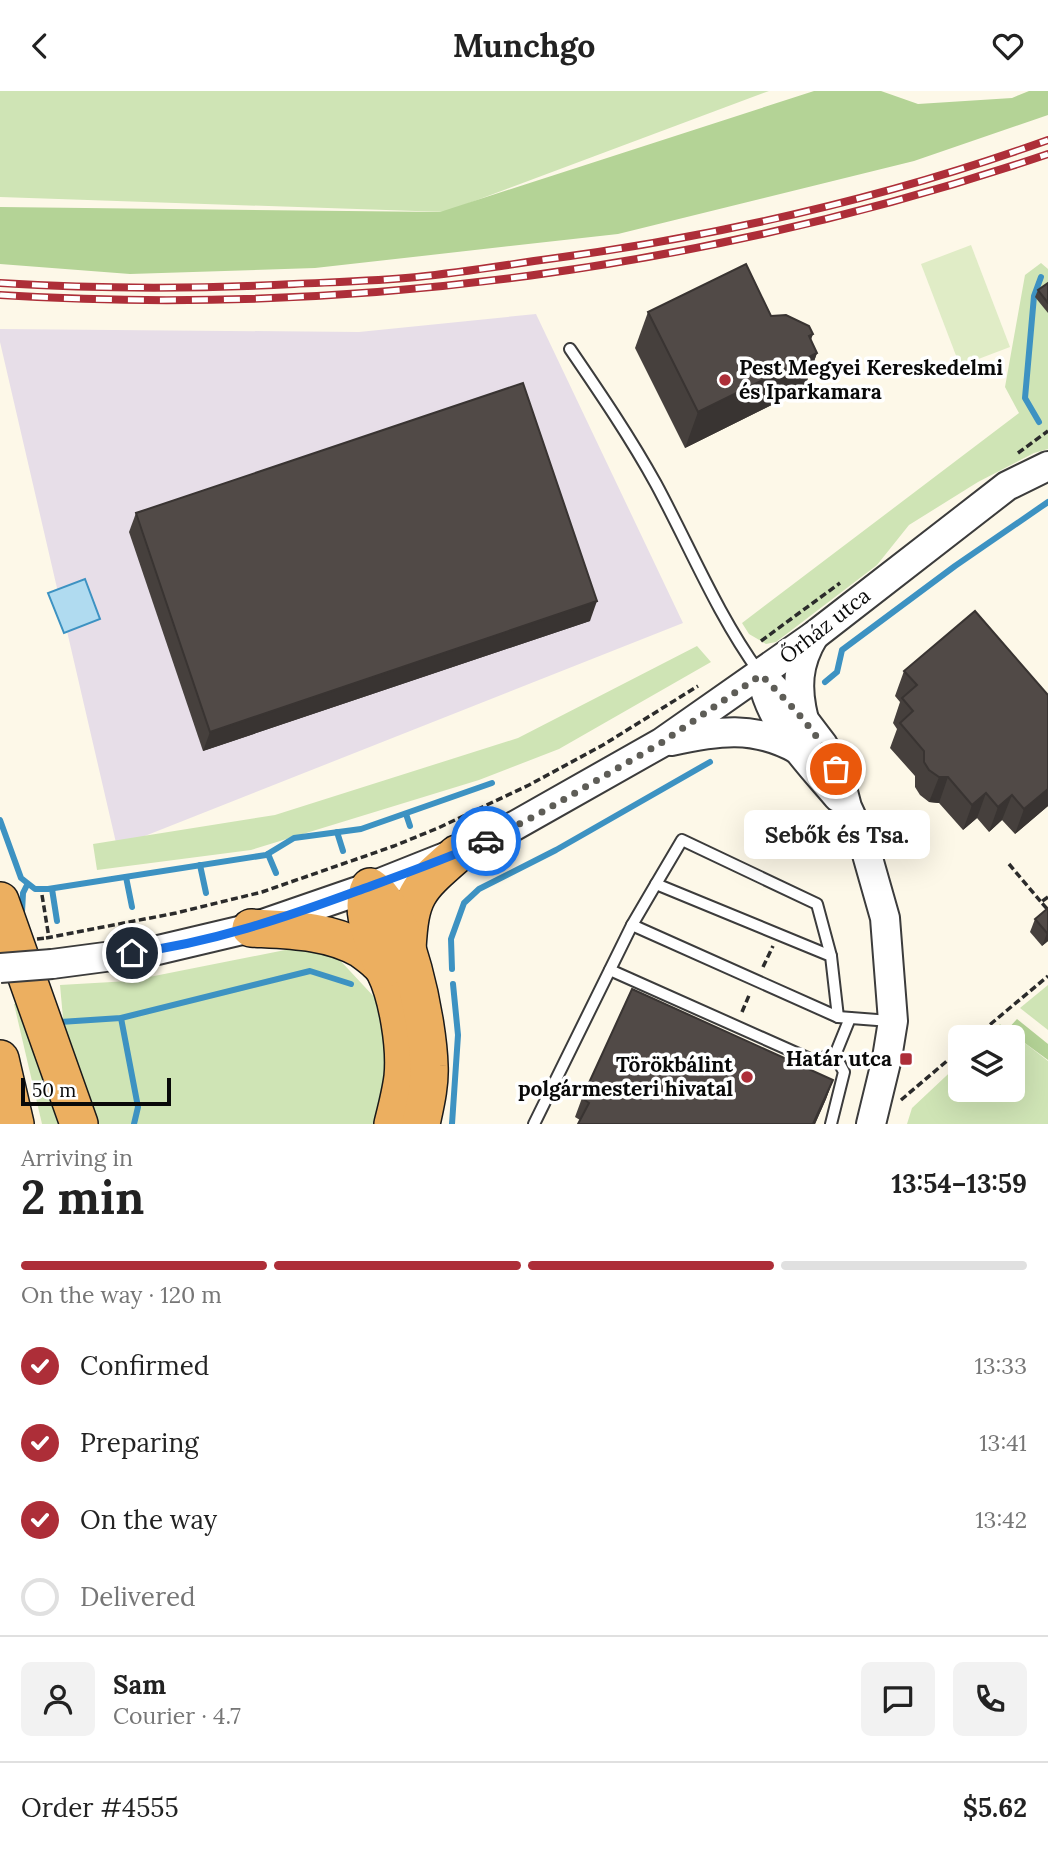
<!DOCTYPE html>
<html lang="en">
<head>
<meta charset="utf-8">
<style>
	:root { --surface:#fff; --page:#f2f2f2; --text:#222; --muted:#767676; --line:#e0e0e0; --accent:#ad2e38 }
	body { margin:0; font-family:Lora,serif; background:var(--page); color:var(--text); height:100vh; display:flex; flex-direction:column; font-size:26px; white-space:nowrap }
	* { box-sizing:border-box; margin:0 }
	p { font-size:23px; color:var(--muted) }
	.icon { flex:none; width:38px; height:38px; fill:none; stroke:currentColor; stroke-width:2; stroke-linecap:round; stroke-linejoin:round }
	.map { position:relative; height:1033px; overflow:hidden }
	.drawer { display:flex; flex-direction:column; background:var(--surface); flex:1 }
	.drawer>* { flex:none }
	.fabs { position:absolute; left:948px; top:934px; display:grid; gap:14px }
	.fabs a { display:grid; place-items:center; width:77px; height:77px; border-radius:10px; background:var(--surface); box-shadow:0 7px 28px #0002; font-size:35px }
	.scale { position:absolute; left:21px; bottom:18px; width:150px; box-sizing:border-box; padding-left:7px; border:4px solid #090909; border-top:0; font-size:19px; line-height:24px; white-space:nowrap; color:#090909; -webkit-text-stroke:5px #fff; paint-order:stroke }
	.pin { position:absolute; display:grid; place-items:center; width:60px; height:60px; color:#fff; margin:-30px; border:4px solid #fff; border-radius:50%; box-shadow:0 2px 7px #0007 }
	.courier { position:absolute; display:grid; place-items:center; width:70px; height:70px; margin:-35px; border:5px solid #1a73e8; border-radius:50%; background:#fff; color:#222; box-shadow:0 2px 9px #0007 }
	.bubble { position:absolute; height:49px; border-radius:10px; background:var(--surface); box-shadow:0 7px 28px #0002; font-size:23px; font-weight:800; line-height:49px; text-align:center }
	.headline em { font-style:normal; font-weight:800 }
	.headline div { display:flex; flex-direction:column-reverse }
	.headline { display:flex; align-items:center; justify-content:space-between; height:119px; padding:0 21px }
	h1 { font-size:46px; font-weight:800; line-height:52px }
	.bar { display:grid; grid-template-columns:repeat(4,1fr); gap:10px 7px; align-content:center; height:84px; padding:0 21px }
	.bar i { height:9px; border-radius:5px; background:var(--line) }
	.bar .selected { background:var(--accent) }
	.bar p { grid-column:span 4 }
	.line { display:flex; align-items:center; gap:18px; padding:0 21px; border-top:2px solid var(--line) }
	.line div { flex:1 }
	.round { display:grid; place-items:center; flex:none; width:74px; height:74px; border-radius:10px; background:var(--page) }
	ol { padding:0 21px; list-style:none }
	li { display:flex; align-items:center; gap:21px; height:77px }
	li p { margin-inline-start:auto }
	li .icon { padding:7px; border-radius:50%; background:var(--accent); color:#fff; stroke-width:4 }
	li:last-child { color:var(--muted) }
	li i { width:38px; height:38px; border:4px solid var(--line); border-radius:50% }
	header { display:flex; justify-content:space-between; align-items:center; height:91px; padding:0 21px; background:var(--surface); font-size:32px; font-weight:800 }
	.map>svg:first-child { display:block }
</style>
</head>
<body>
<header><svg class="icon" aria-label="back" viewBox="0 0 24 24"><path d="M15 5l-7 7 7 7"/></svg>Munchgo<svg class="icon" aria-label="heart" viewBox="0 0 24 24"><path d="M12 20l-8-8c-3-5 5-10 8-4 3-6 11-1 8 4z"/></svg></header>
<div class="map">
<svg width="1048" height="1033" viewBox="0 0 1048 1033">
	<rect width="100%" height="100%" fill="#fdf8e8"/>
	<!-- industrial -->
	<path fill="#e7dee8" d="M536 223 683 532 117 756 0 251V238L359 241Z"/>
	<!-- green -->
	<g fill="#cfe4b5">
		<path d="M0 0H769L445 121 0 106Z"/>
		<path d="M1041 172 1048 178V358L1034 362 978 391 909 434 877 474 776 551 766 553 749 543 742 532 1019 322 1005 296 1025 184Z"/>
		<path d="M697 555 711 571 559 658 479 689 251 759 97 779 93 753 275 724 518 647Z"/>
		<path d="M300 856 336 865 377 909 385 951 384 1011 375 1033H94L64 938 60 894 129 890Z"/>
		<path d="M1048 894V939L1020 917Z"/>
		<path d="M20 911 66 1033H42L14 913Z"/>
		<path d="M1000 933 1048 970V1033H907L912 1017 961 971V999H1013V947H986Z"/>
	</g>
	<!-- forest -->
	<g fill="#b4d396">
		<path d="M814 0H881L918 13 1012 7 1029 0H1048V24L914 70 618 143 315 177 130 183 0 173V116L440 121Z"/>
		<path d="M1017 928 1048 953V969L1007 939Z"/>
	</g>
	<!-- pitch -->
	<path fill="#e0ecc6" d="M971 154 1010 256 960 275 921 173Z"/>
	<!-- water -->
	<path fill="#b0dbf0" stroke="#3d92c2" stroke-width="2" d="M85 488 100 528 64 542 48 502Z"/>
	<g fill="none" stroke-linecap="round" stroke-linejoin="round">
		<!-- stream -->
		<g stroke="#3d92c2" stroke-width="6">
			<path d="M1039 331 1025 307 1034 205 1041 186"/>
			<path d="M825 591 837 581 842 559 955 475 1048 411"/>
			<path d="M406 723 410 735"/>
			<path d="M0 729 21 787 35 798H48L266 764 294 747 361 738 492 692"/>
			<path d="M337 741 343 760"/>
			<path d="M268 763 276 782"/>
			<path d="M200 774 206 802"/>
			<path d="M126 786 132 816"/>
			<path d="M52 798 57 830"/>
			<path d="M22 821 23 802 27 794"/>
			<path d="M452 878 451 848 464 812 479 798 556 759 710 671"/>
			<path d="M58 927 60 931 121 927 310 880 351 893"/>
			<path d="M121 927 138 1016 134 1033"/>
			<path d="M452 1033 458 944 453 893"/>
		</g>
		<!-- service casing -->
		<g stroke="#3c3c3c" stroke-width="14">
			<g id="service">
				<path d="M570 258C600 302 630 346 656 393 690 456 717 523 759 581"/>
				<path d="M656 793 682 749 817 813 831 865"/>
				<path d="M632 834 656 793 831 865 838 926"/>
				<path d="M610 879 812 969 835 964 850 927"/>
				<path d="M534 1033 632 834 838 926 890 930"/>
				<path d="M831 1033 844 981 835 964"/>
			</g>
		</g>
		<!-- tertiary casing -->
		<g stroke="#3c3c3c" stroke-width="32">
			<g id="tertiary">
				<path d="M761 584 804 629 823 654 837 678 847 716 864 753 885 827 893 930 887 967 871 1033"/>
				<path d="M765 599C777 640 811 674 838 706"/>
				<path d="M804 629C796 597 797 573 814 545"/>
				<path d="M671 650C717 640 754 634 797 658"/>
				<path d="M52 873 158 859 251 837 370 796 493 747 661 652 815 544 1007 395 1048 375"/>
			</g>
		</g>
		<!-- trunk casing -->
		<g stroke="#1a1a1a" stroke-width="40">
			<g id="trunk">
				<path d="M0 810 79 1033"/>
				<path d="M251 837C288 839 328 839 361 858 368 863 381 873 385 880 398 906 406 956 403 986 401 1002 397 1017 393 1033"/>
				<path d="M407 858C410 803 417 798 457 763"/>
				<path d="M384 878C376 854 358 820 370 796 407 819 428 932 429 975 430 994 425 1014 421 1033"/>
				<path d="M0 968 15 1033"/>
			</g>
		</g>
		<!-- path -->
		<g stroke="#2b2b2b" stroke-width="3.5" stroke-dasharray="7 3.5" stroke-linecap="butt">
			<path d="M1018 362 1048 340"/>
			<path d="M761 550 840 492"/>
			<path d="M1009 773 1041 811"/>
			<path d="M42 804 49 847"/>
			<path d="M1048 806 1041 811 1048 819"/>
			<path d="M46 847 176 822 262 801 394 755 438 737 529 694 603 654 698 595"/>
			<path d="M763 876 773 855"/>
			<path d="M742 921 750 902"/>
			<path d="M974 947 1048 885"/>
			<path d="M901 1009 961 958"/>
		</g>
		<!-- service -->
		<use href="#service" stroke="#fff" stroke-width="10"/>
		<!-- tertiary -->
		<use href="#tertiary" stroke="#fff" stroke-width="28"/>
		<!-- trunk -->
		<use href="#trunk" stroke="#ecaf60" stroke-width="37"/>
		<!-- rail casing -->
		<g stroke="#ad2e38" stroke-width="8">
			<g id="rail">
				<path d="M0 192C98 198 196 198 294 193 335 191 376 190 417 186 456 182 495 176 534 170 710 147 880 109 1048 49"/>
				<path d="M0 204C355 226 711 177 1048 63"/>
			</g>
		</g>
		<!-- rail -->
		<use href="#rail" stroke="#fff" stroke-width="5" stroke-dasharray="16" stroke-linecap="butt"/>
		<!-- tertiary-bridge casing -->
		<g stroke="#3c3c3c" stroke-width="32" stroke-linecap="butt">
			<path id="tertiary-bridge" d="M0 877 52 873"/>
		</g>
		<!-- path-bridge -->
		<path stroke="#2b2b2b" stroke-width="3.5" stroke-dasharray="7 3.5" stroke-linecap="butt" d="M37 848 46 847"/>
		<!-- tertiary-bridge -->
		<use href="#tertiary-bridge" stroke="#fff" stroke-width="28"/>
	</g>
	<!-- wall -->
	<g fill="#46403d">
		<path d="M1048 192V222L1035 206 1038 199Z"/>
		<path d="M648 221 771 225 817 262 804 298 685 357 635 257Z"/>
		<path d="M136 422 590 530 203 660 129 441Z"/>
		<path d="M904 580 1048 715 1015 743 1002 729 989 741 977 727 963 739 939 712 929 711 920 704 915 696V685L890 657 897 638 893 632 900 611 895 605Z"/>
		<path d="M1048 817V850L1042 855 1030 841 1035 828Z"/>
		<path d="M833 989 826 1008 815 1033H578L580 1029 575 1026 582 1007Z"/>
	</g>
	<!-- shaded-wall -->
	<g fill="#393432">
		<path d="M813 243 804 269 817 262 804 298 685 357 698 321Z"/>
		<path d="M597 510 590 530 203 660 210 641Z"/>
		<path d="M939 686H948L939 712 929 711Z"/>
		<path d="M1048 698V715L1015 743 1024 718Z"/>
		<path d="M986 702 977 727 963 739 972 714Z"/>
		<path d="M1012 704 1002 729 989 741 998 716Z"/>
		<path d="M1048 841V850L1042 855 1047 842Z"/>
		<path d="M833 989 826 1008 815 1033H813Z"/>
	</g>
	<!-- building -->
	<g fill="#514a47" stroke="#393432" stroke-width="2">
		<path d="M746 173 771 225 786 224 809 235 813 243 809 245 817 262 698 321 648 221Z"/>
		<path d="M1048 192V212L1038 199Z"/>
		<path d="M523 292 597 510 210 641 136 422Z"/>
		<path d="M975 520 1048 604V698L1024 718 1012 704 998 716 986 702 972 714 948 686H939L929 679 924 671V660L900 632 913 620 902 607 917 594 904 580Z"/>
		<path d="M1048 817V841L1047 842 1035 828Z"/>
		<path d="M632 898 833 989 813 1033H578L589 1012 582 1007Z"/>
	</g>
	<g fill="none" stroke-linecap="round" stroke-linejoin="round">
		<!-- done -->
		<path stroke="#5e5d57" stroke-width="7" stroke-dasharray="0 12.6" d="M486 750 537 724 661 652 761 584C790 613 818 641 836 678"/>
		<!-- route -->
		<path stroke="#1a73e8" stroke-width="9" d="M132 862C210 852 284 827 357 800 401 784 444 769 486 750"/>
	</g>
	<!-- markers -->
	<g fill="#ad2e38" stroke="#fff" stroke-width="2.5">
		<circle cx="725" cy="289" r="7"/>
		<rect x="899" y="961" width="14" height="14" rx="3.5"/>
		<circle cx="747" cy="986" r="7"/>
	</g>
	<g text-anchor="middle" stroke-width="7" stroke-linejoin="round" paint-order="stroke">
		<!-- poi labels -->
		<g font-size="21" font-weight="bold" fill="#090909" stroke="#fff" text-anchor="end">
			<text x="739" y="284" text-anchor="start">Pest Megyei Kereskedelmi<tspan x="739" dy="24">és Iparkamara</tspan></text>
			<text x="892" y="975">Határ utca</text>
			<text x="733" y="981">Törökbálint<tspan x="733" dy="24">polgármesteri hivatal</tspan></text>
		</g>
		<!-- street labels -->
		<g font-size="21" fill="#090909" stroke="#fff">
			<text transform="translate(825 535) rotate(-38)" y="7">Őrház utca</text>
		</g>
	</g>
</svg>
<div class="fabs">
<a><svg class="icon" aria-label="layers" viewBox="0 0 24 24"><path d="M12 4l9 5-9 5-9-5zM3 14l9 5 9-5"/></svg></a>
</div>
<div class="scale">50 m</div>
<div class="pin" style="left:836px;top:678px;background:#ea580c"><svg class="icon" aria-label="bag" viewBox="0 0 24 24"><path d="M5 8h14l-1 12H6zM9 8a3 3 0 0 1 6 0"/></svg></div>
<div class="pin" style="left:132px;top:862px;background:#1f2937"><svg class="icon" aria-label="home" viewBox="0 0 24 24"><path d="M3 11l9-7 9 7M6 9v11h12V9"/></svg></div>
<div class="courier" style="left:486px;top:750px"><svg class="icon" aria-label="car" viewBox="0 0 24 24"><path d="M5 17H2v-5l4-1 3-4h7l3 4 3 1v5h-3M9 17h6M6 11h13"/><circle cx="7" cy="17" r="2"/><circle cx="17" cy="17" r="2"/></svg></div>
<div class="bubble" style="left:744px;top:719px;width:186px">Sebők és Tsa.</div>
</div>
<section class="drawer">
<div class="headline"><div><h1>2 min</h1><p>Arriving in</p></div><em>13:54–13:59</em></div>
<div class="bar"><i class="selected"></i><i class="selected"></i><i class="selected"></i><i></i><p>On the way · 120 m</p></div>
<ol>
<li><svg class="icon" aria-label="check" viewBox="0 0 24 24"><path d="M5 12l5 5 9-10"/></svg>Confirmed<p>13:33</p></li>
<li><svg class="icon" aria-label="check" viewBox="0 0 24 24"><path d="M5 12l5 5 9-10"/></svg>Preparing<p>13:41</p></li>
<li><svg class="icon" aria-label="check" viewBox="0 0 24 24"><path d="M5 12l5 5 9-10"/></svg>On the way<p>13:42</p></li>
<li><i></i>Delivered</li>
</ol>
<div class="line" style="height:126px"><a class="round"><svg class="icon" aria-label="person" viewBox="0 0 24 24"><circle cx="12" cy="8" r="4"/><path d="M4 21q1-7 8-7t8 7"/></svg></a><div><b>Sam</b><p>Courier · 4.7</p></div><a class="round"><svg class="icon" aria-label="chat" viewBox="0 0 24 24"><path d="M4 5h16v11H9l-5 4z"/></svg></a><a class="round"><svg class="icon" aria-label="phone" viewBox="0 0 24 24"><path d="M5 4h4l2 5-3 2q2 4 5 5l2-3 5 2v4C11 20 4 13 5 4z"/></svg></a></div>
<div class="line" style="height:91px"><div>Order #4555</div><b>$5.62</b></div>
</section>
</body>
</html>
